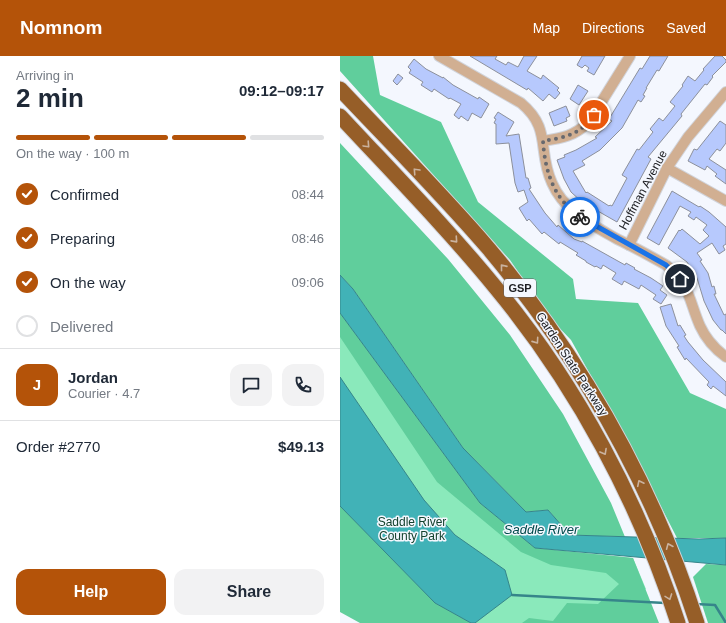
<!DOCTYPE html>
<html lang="en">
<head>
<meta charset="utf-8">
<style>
	:root { --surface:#fff; --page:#f2f2f3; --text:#1f2937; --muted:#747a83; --line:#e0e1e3; --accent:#b45309 }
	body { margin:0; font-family:Helvetica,sans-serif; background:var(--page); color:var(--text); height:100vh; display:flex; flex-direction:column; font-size:15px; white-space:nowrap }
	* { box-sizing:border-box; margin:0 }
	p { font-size:13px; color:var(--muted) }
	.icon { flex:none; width:22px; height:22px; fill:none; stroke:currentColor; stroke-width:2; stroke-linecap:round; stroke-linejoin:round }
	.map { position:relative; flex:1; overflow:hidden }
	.details { display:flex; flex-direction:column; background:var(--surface); width:340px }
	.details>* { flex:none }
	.pin { position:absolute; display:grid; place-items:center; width:34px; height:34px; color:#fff; margin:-17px; border:2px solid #fff; border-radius:50%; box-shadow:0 1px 4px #0007 }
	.courier { position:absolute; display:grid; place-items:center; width:40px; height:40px; margin:-20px; border:3px solid #1a73e8; border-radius:50%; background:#fff; color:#222; box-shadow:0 1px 5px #0007 }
	.summary em { font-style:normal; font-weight:800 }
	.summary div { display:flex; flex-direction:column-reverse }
	.summary { display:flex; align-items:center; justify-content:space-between; height:68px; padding:0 16px }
	h1 { font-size:26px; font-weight:800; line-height:30px }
	.bar { display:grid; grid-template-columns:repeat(4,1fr); gap:6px 4px; align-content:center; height:48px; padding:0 16px }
	.bar i { height:5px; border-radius:3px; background:var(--line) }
	.bar .selected { background:var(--accent) }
	.bar p { grid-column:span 4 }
	.line { display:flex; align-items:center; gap:10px; padding:0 16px; border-top:1px solid var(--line) }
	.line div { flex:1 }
	.round { display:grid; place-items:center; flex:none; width:42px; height:42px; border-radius:12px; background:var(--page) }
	ol { padding:0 16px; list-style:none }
	li { display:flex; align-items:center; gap:12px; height:44px }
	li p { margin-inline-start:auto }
	li .icon { padding:4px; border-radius:50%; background:var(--accent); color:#fff; stroke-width:4 }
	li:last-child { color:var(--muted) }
	li i { width:22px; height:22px; border:2px solid var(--line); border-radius:50% }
	.cta { display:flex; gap:8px; margin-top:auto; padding:8px 16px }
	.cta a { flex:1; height:46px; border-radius:12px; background:var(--accent); color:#fff; font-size:16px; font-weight:800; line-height:46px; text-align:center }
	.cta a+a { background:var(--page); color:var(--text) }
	header { display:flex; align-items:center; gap:24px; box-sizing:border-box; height:56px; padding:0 20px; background:var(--accent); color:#fff }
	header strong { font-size:19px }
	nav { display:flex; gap:22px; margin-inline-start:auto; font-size:14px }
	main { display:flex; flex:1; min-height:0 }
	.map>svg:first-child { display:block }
</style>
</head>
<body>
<header>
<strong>Nomnom</strong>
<nav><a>Map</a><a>Directions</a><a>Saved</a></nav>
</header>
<main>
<section class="details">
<div class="summary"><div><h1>2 min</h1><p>Arriving in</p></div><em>09:12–09:17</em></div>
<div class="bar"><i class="selected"></i><i class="selected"></i><i class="selected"></i><i></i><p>On the way · 100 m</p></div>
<ol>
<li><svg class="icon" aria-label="check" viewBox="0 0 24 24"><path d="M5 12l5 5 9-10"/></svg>Confirmed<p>08:44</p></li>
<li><svg class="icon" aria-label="check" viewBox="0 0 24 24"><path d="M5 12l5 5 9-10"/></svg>Preparing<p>08:46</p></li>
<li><svg class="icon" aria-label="check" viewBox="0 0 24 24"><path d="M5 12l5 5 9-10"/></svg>On the way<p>09:06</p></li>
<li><i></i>Delivered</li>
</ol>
<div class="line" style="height:72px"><b class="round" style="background:var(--accent);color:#fff">J</b><div><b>Jordan</b><p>Courier · 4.7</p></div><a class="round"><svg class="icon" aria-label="chat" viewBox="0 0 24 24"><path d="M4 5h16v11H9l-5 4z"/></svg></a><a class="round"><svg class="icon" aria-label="phone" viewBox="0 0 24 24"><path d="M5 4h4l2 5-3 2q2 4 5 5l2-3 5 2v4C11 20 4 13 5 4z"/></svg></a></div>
<div class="line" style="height:52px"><div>Order #2770</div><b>$49.13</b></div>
<div class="cta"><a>Help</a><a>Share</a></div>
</section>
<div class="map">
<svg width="386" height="567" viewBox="0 0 386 567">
	<rect width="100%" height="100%" fill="#f4f7fe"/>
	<!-- green -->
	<path fill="#8ae9bb" d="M0 257 140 447 195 492 293 502 306 533 240 567H67L0 499Z"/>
	<!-- forest -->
	<g fill="#60ce9c">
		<path d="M0 0H33L40 39 101 66 138 146 233 223 236 243 298 247 350 337 386 353V482H337L289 388 231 284 209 261 170 204 0 15Z"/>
		<path d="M0 87 108 203 170 279 223 358 271 447 285 481 230 479 208 454 186 456 123 392 13 233 0 219Z"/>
		<path d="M0 257 140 447 195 492 293 502 319 567H182L189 562 213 565 227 547 258 548 279 528 266 517 211 509 181 496 97 426 0 281Z"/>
		<path d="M0 450 95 547 131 567H20L0 556Z"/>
		<path d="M366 508 386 509V567H368L353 521Z"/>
	</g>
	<!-- water -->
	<g fill="#41b2b7" stroke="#36858a">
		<path d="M0 219 13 233 123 392 186 456 208 454 230 479 359 483 386 482V509L195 492 140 447 0 257Z"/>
		<path d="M0 321 84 444 115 479 165 514 172 539 135 567H131L95 547 0 450Z"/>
	</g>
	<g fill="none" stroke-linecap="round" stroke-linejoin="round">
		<!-- stream -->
		<g stroke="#36858a" stroke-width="2.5">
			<path d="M172 539 325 547"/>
			<path d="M356 548 375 549 386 567"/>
		</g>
	</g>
	<!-- building -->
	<g fill="#b7c9fd" stroke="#8c909b">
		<path d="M130 0H157L155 3 166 9 168 6 178 11 184 0H197L187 15 201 23 203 19 219 32 217 34 220 37 215 43 209 38 203 45 188 32 187 34Z"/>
		<path d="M242 0H265L254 19 247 15 249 12 245 9 242 12 237 9Z"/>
		<path d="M310 0H328L319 15 317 14 306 32H307L303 39 305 40 301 46 298 44 282 72 260 94 242 105 245 109 233 115 246 137 247 136 269 150 270 149 272 150 287 122 282 119 297 93 299 94 313 76 310 73 319 62 323 65 335 50 330 46 343 30 342 29 348 20 355 25 364 14 363 13 375 0H382L386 4V6L372 20 373 21 367 29 365 28 341 58 342 60 308 101 311 103 277 166 242 146 231 136 224 123 217 104 225 101 224 99 236 94 257 82 255 81 272 65 269 63 300 12 302 13Z"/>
		<path d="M74 3 86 13 103 22V21L113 29 138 43 139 41 149 48 141 62 132 57 128 65 121 60 119 63 114 59 121 48 110 42 109 43 94 33 92 36 81 29 83 26 69 17 71 14 68 11Z"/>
		<path d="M58 18 63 22 57 29 53 25Z"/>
		<path d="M238 29 248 35 239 49 230 43Z"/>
		<path d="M226 50 230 60 226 62 227 65 214 70 209 57Z"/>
		<path d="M158 56 174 66 166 80 179 78 186 122H188L191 132 189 133 205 157 217 171 218 169 234 183 242 186V185L285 209 286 207 295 212 294 213 311 222 323 230 320 234 327 239 321 248 313 243 316 239 301 229 299 233 284 225 282 229 272 223 276 217 263 209 261 213 256 210 255 211 246 206V205L236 199 238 197 220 186 219 188 204 176 202 178 189 163 187 165 179 152 188 146 184 134 178 136 175 127 169 87 156 88V68L154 67 156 63 154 62Z"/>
		<path d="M380 65 386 69V87L380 95 377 93 369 103 386 114V128L375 120 377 118 367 110 365 114 348 105 354 93 357 94Z"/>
		<path d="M332 135 359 151 360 150 369 156 386 171V188L383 190 385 194 379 198 372 187 357 197 362 204 360 205 368 217 372 231 374 230 376 238H374L384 259 386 258V278L382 274H381L373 264 364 245 357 222 347 206 328 192 339 174 340 175 342 173 360 188 369 180 363 174 367 169 356 161 354 164 348 160 351 156 340 150 319 189 307 182Z"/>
		<path d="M331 248 338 270 340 269 346 279 344 280 348 286 363 304 386 326V340L377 333 373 330 371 333 367 329 369 326 346 302 345 304 337 291 339 290 326 270 320 251Z"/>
	</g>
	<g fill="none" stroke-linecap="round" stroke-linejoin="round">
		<!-- minor casing -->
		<g stroke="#d1d4db" stroke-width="12">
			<g id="minor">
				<path d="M99 0 181 47C212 73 197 94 212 127 224 155 251 168 277 183 294 191 310 200 326 209 350 228 349 245 360 270 366 283 375 293 386 301"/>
				<path d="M203 85C223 82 234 80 249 66L290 0"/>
				<path d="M327 112 386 145"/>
				<path d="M289 189 327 112 348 81 386 36"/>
			</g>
		</g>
		<!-- highway casing -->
		<g stroke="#d1d4db" stroke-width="17">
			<g id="highway">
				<path d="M0 33C50 86 102 138 149 193 241 303 313 430 357 567"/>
				<path d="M0 60C53 117 107 172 156 232 237 330 299 446 338 567"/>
			</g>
		</g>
		<!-- minor -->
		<use href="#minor" stroke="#d1af92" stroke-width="10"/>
		<!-- highway -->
		<use href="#highway" stroke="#965e28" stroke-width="15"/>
	</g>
	<!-- one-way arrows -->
	<defs><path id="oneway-chevron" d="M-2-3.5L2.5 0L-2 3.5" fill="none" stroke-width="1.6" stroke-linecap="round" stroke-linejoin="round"/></defs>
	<g stroke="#cab29e">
		<use href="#oneway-chevron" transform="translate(27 89) rotate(47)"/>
		<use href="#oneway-chevron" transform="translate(76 115) rotate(-133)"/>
		<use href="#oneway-chevron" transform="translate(115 184) rotate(48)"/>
		<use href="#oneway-chevron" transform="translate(163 211) rotate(-129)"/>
		<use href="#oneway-chevron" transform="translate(196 285) rotate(55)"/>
		<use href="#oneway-chevron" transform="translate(264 396) rotate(61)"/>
		<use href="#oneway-chevron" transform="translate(300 427) rotate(-116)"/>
		<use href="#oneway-chevron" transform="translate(329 490) rotate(-113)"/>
		<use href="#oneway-chevron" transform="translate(329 541) rotate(70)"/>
	</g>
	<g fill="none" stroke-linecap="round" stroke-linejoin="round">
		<!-- done -->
		<path stroke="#68696e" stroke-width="4" stroke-dasharray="0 7.2" d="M240 161C214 143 205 116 203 85 226 81 240 79 254 59"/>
		<!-- route -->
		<path stroke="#1a73e8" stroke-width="5" d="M240 161 326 209 340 223"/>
	</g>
	<g text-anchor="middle" stroke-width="3" stroke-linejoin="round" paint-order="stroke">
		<!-- shield labels -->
		<rect fill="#f4f7fe" stroke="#5d5e63" stroke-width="1" x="164" y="223" width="32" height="18" rx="3"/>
		<g font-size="11" font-weight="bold" fill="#1c1d21">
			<text x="180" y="236">GSP</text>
		</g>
		<!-- street labels -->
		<g font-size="12" fill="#1c1d21" stroke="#f4f7fe">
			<text transform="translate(303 134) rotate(-62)" y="4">Hoffman Avenue</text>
			<text transform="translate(232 308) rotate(57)" y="4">Garden State Parkway</text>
		</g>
		<!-- park labels -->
		<g font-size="12" fill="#13422e" stroke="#f4f7fe">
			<text x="72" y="470">Saddle River<tspan x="72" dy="14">County Park</tspan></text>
		</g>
		<!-- water labels -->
		<g font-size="13" font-style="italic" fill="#024a4c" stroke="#f4f7fe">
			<text x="201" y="478">Saddle River</text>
		</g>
	</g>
</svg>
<div class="pin" style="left:254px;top:59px;background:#ea580c"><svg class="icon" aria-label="bag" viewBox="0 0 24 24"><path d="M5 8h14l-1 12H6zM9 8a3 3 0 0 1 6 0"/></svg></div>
<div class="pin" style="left:340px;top:223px;background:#1f2937"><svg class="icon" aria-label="home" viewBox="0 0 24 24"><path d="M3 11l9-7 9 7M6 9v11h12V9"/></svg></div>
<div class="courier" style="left:240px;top:161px"><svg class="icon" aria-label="bike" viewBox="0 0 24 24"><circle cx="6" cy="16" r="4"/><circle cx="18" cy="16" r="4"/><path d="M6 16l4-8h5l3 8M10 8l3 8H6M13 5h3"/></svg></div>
</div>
</main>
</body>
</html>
